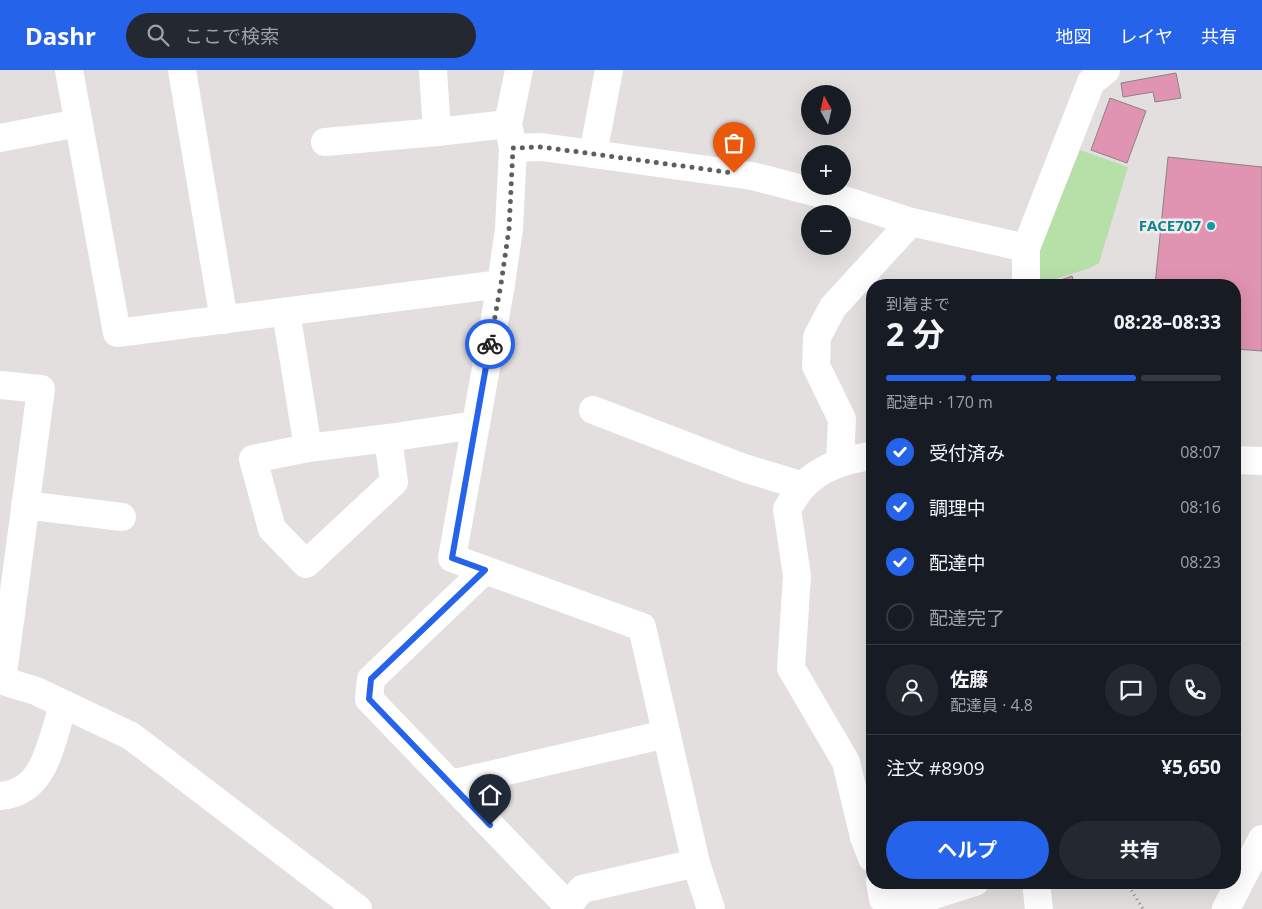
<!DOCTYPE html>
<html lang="ja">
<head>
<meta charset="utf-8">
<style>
	:root { --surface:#171b24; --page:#242831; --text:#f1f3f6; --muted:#9ea1a6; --line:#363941; --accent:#2563eb }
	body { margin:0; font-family:"Open Sans","Noto Sans JP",sans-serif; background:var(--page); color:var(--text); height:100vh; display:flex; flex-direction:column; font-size:19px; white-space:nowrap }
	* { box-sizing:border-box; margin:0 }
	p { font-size:16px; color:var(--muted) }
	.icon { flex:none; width:28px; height:28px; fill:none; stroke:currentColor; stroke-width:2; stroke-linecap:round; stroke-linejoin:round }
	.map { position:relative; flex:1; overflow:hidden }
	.drawer { position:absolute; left:866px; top:209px; width:375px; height:610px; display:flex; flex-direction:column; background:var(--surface); border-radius:20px; box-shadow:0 5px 20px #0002 }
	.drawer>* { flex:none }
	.needle { width:32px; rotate:352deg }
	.controls { position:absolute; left:801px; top:15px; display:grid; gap:10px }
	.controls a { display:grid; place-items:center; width:50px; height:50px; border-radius:50%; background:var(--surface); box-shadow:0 5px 20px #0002; font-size:25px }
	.pin { position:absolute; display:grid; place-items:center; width:42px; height:42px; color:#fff; margin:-51px -21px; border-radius:50% 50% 50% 0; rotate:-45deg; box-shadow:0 0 5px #0007 }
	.pin .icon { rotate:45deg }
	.courier { position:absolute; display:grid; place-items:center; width:50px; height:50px; margin:-25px; border:4px solid #2563eb; border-radius:50%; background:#fff; color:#222; box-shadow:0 1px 6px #0007 }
	.headline em { font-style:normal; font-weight:700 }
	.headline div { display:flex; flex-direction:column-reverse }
	.headline { display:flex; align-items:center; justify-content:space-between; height:85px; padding:0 20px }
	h1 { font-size:32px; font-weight:700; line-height:38px }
	.bar { display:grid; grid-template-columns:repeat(4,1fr); gap:8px 5px; align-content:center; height:60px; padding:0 20px }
	.bar i { height:6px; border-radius:4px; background:var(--line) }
	.bar .on { background:var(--accent) }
	.bar p { grid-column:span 4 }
	.line { display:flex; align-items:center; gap:12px; padding:0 20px; border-top:1px solid var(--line) }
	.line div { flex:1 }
	.round { display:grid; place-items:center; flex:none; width:52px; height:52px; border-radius:26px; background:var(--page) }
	ol { padding:0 20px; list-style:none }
	li { display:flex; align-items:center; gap:15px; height:55px }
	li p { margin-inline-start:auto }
	li .icon { padding:5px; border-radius:50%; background:var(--accent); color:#fff; stroke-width:4 }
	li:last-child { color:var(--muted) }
	li i { width:28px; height:28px; border:2px solid var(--line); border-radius:50% }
	.primary-button { display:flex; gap:10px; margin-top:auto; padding:10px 20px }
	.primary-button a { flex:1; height:58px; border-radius:30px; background:var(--accent); color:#fff; font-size:20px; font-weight:700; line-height:58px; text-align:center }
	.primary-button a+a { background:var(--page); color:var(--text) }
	header { display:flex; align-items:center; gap:30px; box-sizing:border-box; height:70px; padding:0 25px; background:var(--accent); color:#fff }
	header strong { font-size:24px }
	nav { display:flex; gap:28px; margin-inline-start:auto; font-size:18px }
	.search { width:350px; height:45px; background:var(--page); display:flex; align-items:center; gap:12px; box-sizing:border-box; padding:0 18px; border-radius:28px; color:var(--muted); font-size:19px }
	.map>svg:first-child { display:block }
</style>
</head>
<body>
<header>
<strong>Dashr</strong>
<div class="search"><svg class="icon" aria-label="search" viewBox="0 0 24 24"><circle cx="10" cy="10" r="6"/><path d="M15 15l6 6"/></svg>ここで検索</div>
<nav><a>地図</a><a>レイヤ</a><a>共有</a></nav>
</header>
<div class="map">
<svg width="1262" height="839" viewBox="0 0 1262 839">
	<rect width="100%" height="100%" fill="#e2dfde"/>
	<!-- green -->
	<path fill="#b7dfa8" d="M1080 80 1128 97 1099 193 1090 198 1040 214 1039 180Z"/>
	<!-- building -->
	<g fill="#e193b2" stroke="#878485">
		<path d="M1176 3 1181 28 1155 32 1153 22 1123 27 1121 13Z"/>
		<path d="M1110 28 1146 41 1127 93 1091 80Z"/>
		<path d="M1168 87 1262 97V281L1235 279V215H1155Z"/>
		<path d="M1072 206 1075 215H1046Z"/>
	</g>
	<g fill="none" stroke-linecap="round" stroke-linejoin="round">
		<!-- path -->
		<path stroke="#848281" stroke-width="3" stroke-dasharray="1 4" stroke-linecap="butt" d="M1126 812 1143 839"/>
		<!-- minor -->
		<g stroke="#fff" stroke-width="28">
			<path d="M69 0 117 263 501 214"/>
			<path d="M182 0 224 250"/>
			<path d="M433 0 437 62 508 54"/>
			<path d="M519 0 508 54 513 78 509 159 501 214 452 488 642 557 696 793 711 839"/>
			<path d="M0 68 78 53"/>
			<path d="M325 72 437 62"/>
			<path d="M513 78 542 77 752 106 841 129 911 152 1026 178"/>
			<path d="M593 84 609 0"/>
			<path d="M1026 215V178L1091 12 1106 0"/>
			<path d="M286 242 308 378 253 389 272 459 306 494 394 412 388 368 308 378"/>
			<path d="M0 315 41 319 2 611"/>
			<path d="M593 340 744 398 803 416"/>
			<path d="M388 368 476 355"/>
			<path d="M872 386C847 389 821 397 803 416 797 423 792 431 787 439L797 506 791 598 846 692 864 767 872 765"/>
			<path d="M1235 390 1262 391"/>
			<path d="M840 392 842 349 816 296 817 267 833 237 911 152"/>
			<path d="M25 435 122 447"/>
			<path d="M485 500 371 609 369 629 568 836"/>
			<path d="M0 610 36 621 131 666 358 839"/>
			<path d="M451 714 666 664"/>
			<path d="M0 726C48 722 50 670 64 634"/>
			<path d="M864 767 872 788"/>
			<path d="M880 812 883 829 900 826 912 832 975 812"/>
			<path d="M1036 812 1039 839"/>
			<path d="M565 839 582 819 696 793"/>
			<path d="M1226 839 1262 769"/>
		</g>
	</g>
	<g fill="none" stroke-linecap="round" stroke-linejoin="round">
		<!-- done -->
		<path stroke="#605e5d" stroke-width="5" stroke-dasharray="0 9" d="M490 274 501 214 509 159 513 78 542 77 734 103"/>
		<!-- route -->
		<path stroke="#2563eb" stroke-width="6" d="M490 755 369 629 371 609 485 500 452 488 490 274"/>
	</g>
	<!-- markers -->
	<circle fill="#0f9aa8" stroke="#f0edeb" stroke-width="2" cx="1211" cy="156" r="5"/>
	<g text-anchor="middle" stroke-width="5" stroke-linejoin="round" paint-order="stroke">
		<!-- culture labels -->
		<g font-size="15" font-weight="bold" fill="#0d838f" stroke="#f0edeb" text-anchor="end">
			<text x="1201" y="161">FACE707</text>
		</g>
	</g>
</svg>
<div class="controls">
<a><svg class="needle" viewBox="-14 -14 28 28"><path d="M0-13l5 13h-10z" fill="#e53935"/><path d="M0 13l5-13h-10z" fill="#9ea1a6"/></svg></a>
<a>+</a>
<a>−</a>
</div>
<div class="pin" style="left:734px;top:103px;background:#ea580c"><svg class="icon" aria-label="bag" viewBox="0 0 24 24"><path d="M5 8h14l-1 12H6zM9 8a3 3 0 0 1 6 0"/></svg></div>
<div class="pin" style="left:490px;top:755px;background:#1f2937"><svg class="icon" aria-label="home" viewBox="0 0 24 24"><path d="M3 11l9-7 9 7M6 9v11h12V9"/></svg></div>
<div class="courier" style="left:490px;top:274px"><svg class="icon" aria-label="bike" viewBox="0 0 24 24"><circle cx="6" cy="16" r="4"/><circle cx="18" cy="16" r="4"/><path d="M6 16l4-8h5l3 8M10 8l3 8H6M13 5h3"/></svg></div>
<section class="drawer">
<div class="headline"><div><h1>2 分</h1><p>到着まで</p></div><em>08:28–08:33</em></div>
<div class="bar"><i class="on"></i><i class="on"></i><i class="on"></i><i></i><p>配達中 · 170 m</p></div>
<ol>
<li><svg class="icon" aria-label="check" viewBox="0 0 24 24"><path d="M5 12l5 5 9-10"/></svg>受付済み<p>08:07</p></li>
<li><svg class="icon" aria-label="check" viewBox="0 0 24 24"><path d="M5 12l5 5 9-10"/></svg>調理中<p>08:16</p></li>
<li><svg class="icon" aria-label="check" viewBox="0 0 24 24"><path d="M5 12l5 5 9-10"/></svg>配達中<p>08:23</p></li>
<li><i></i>配達完了</li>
</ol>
<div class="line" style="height:90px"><a class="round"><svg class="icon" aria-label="person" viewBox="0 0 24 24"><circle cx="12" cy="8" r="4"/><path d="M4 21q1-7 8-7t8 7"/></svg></a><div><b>佐藤</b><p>配達員 · 4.8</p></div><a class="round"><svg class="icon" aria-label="chat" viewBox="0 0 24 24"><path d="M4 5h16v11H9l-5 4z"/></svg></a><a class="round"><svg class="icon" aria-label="phone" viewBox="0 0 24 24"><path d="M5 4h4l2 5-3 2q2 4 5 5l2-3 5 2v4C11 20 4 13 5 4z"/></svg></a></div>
<div class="line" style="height:65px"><div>注文 #8909</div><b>¥5,650</b></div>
<div class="primary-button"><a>ヘルプ</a><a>共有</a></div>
</section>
</div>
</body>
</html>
